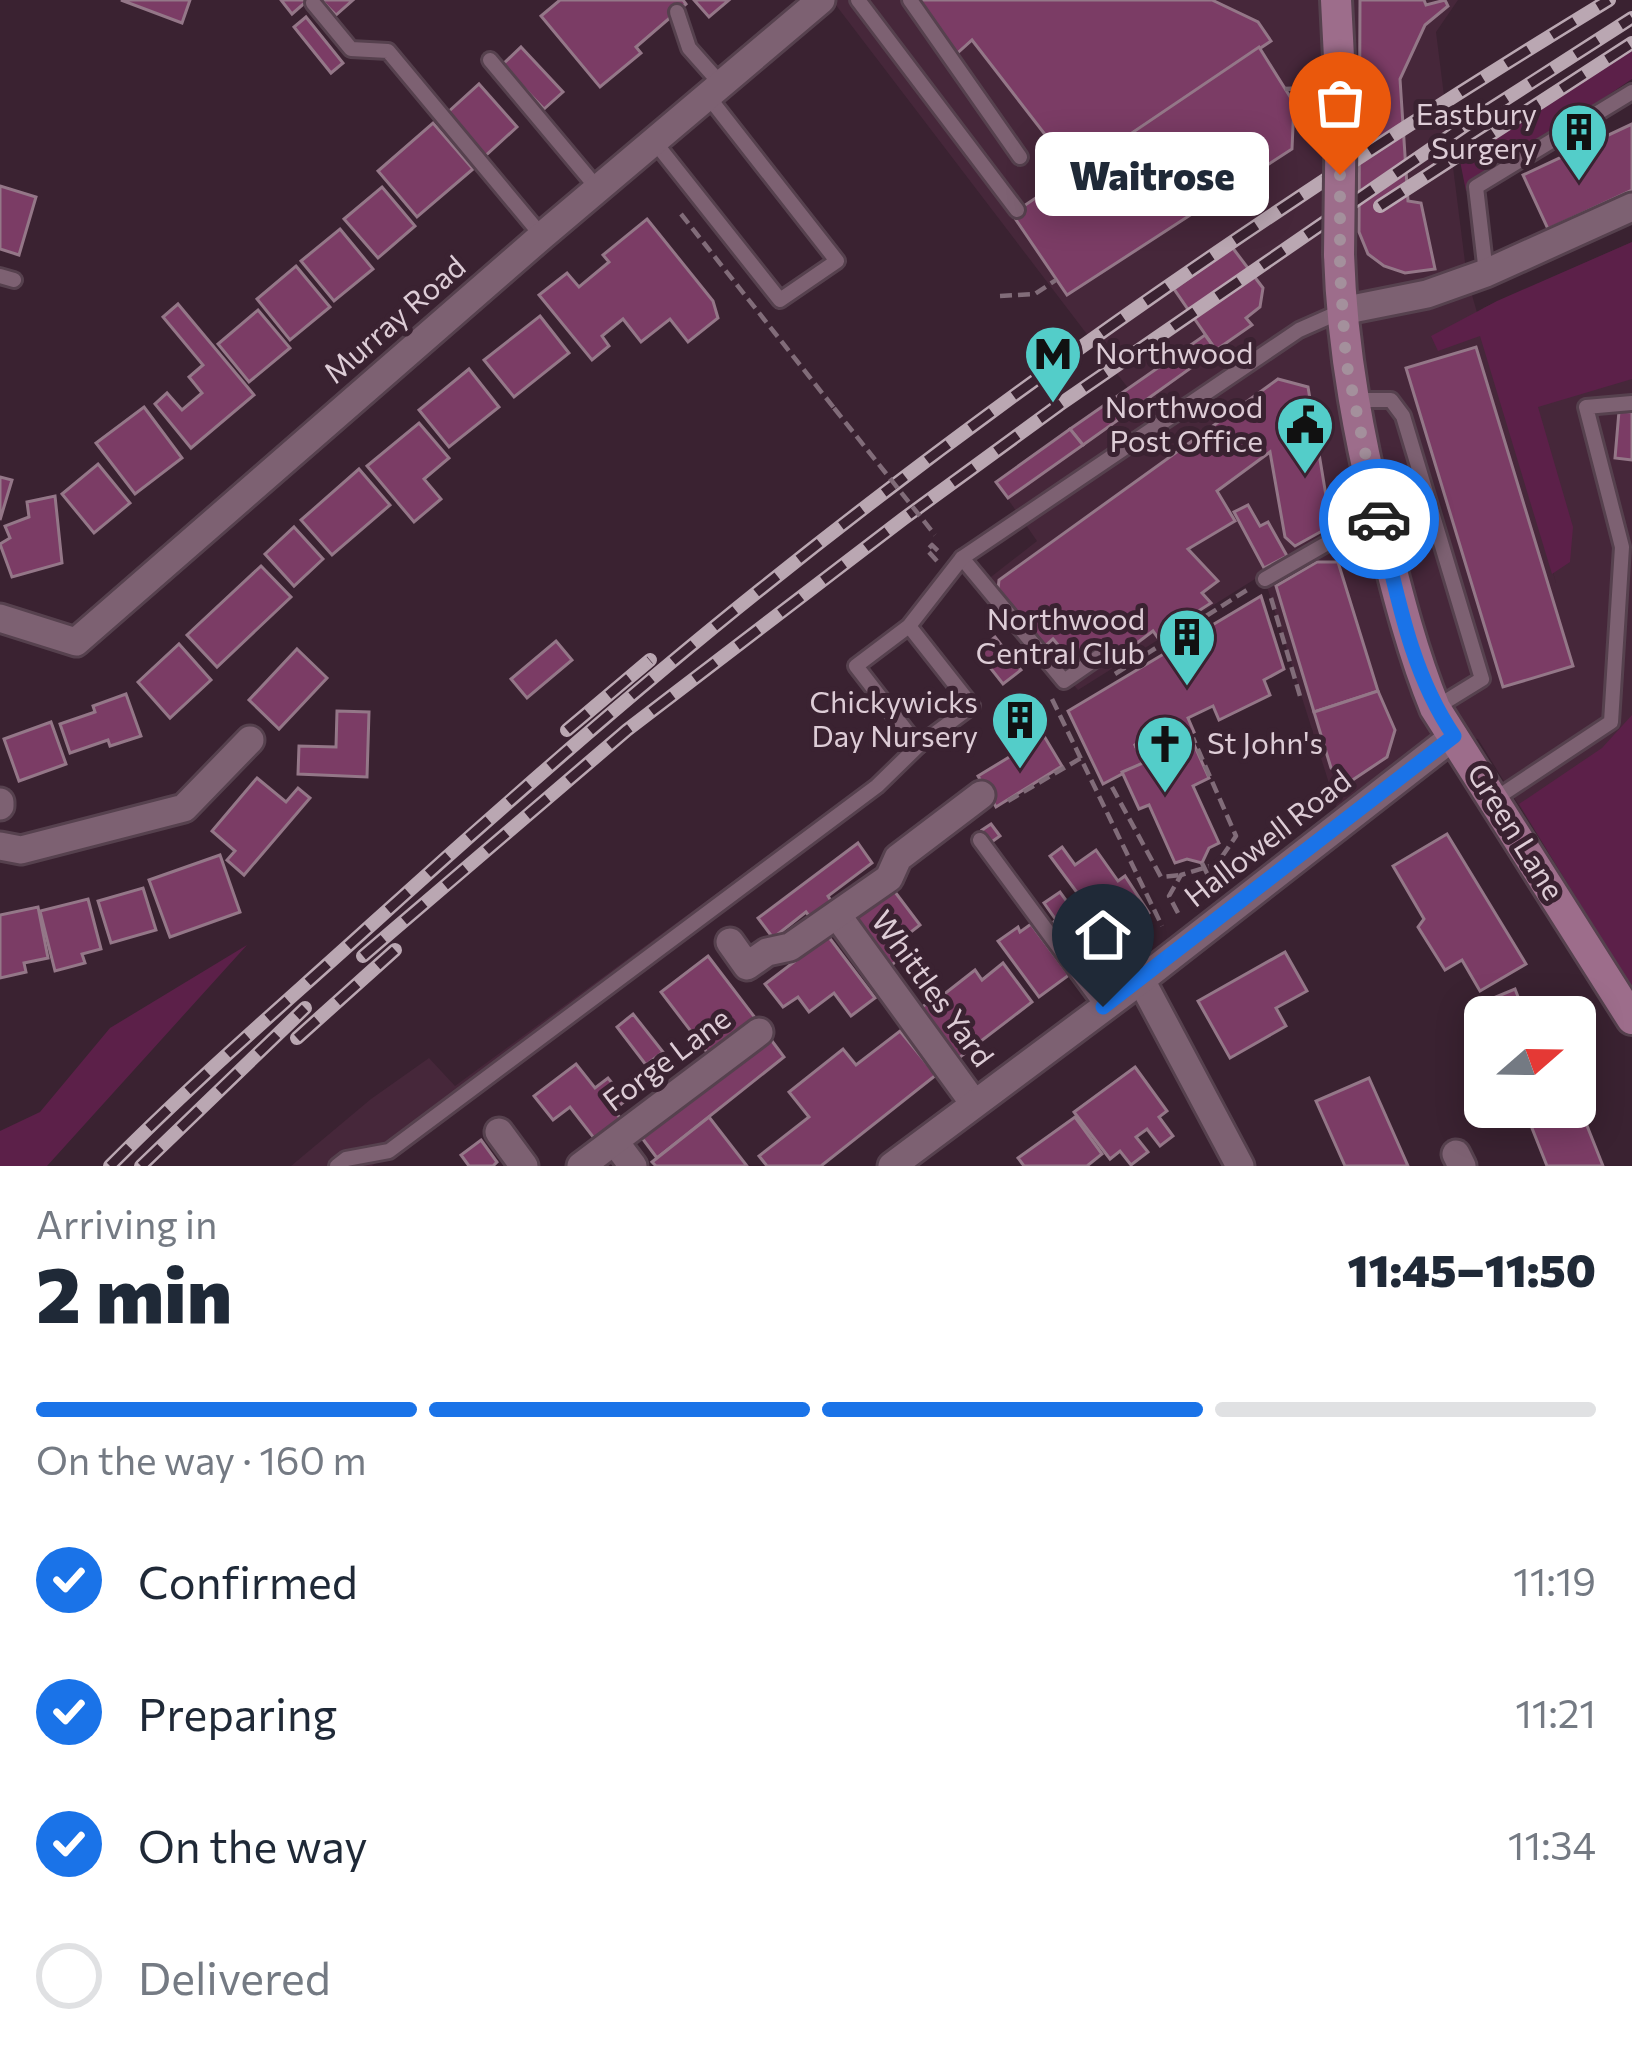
<!DOCTYPE html>
<html lang="en">
<head>
<meta charset="utf-8">
<style>
	:root { --surface:#fff; --page:#f2f2f3; --text:#1f2937; --muted:#747a83; --line:#e0e1e3; --accent:#1a73e8 }
	body { margin:0; font-family:Commissioner,sans-serif; background:var(--page); color:var(--text); height:100vh; display:flex; flex-direction:column; font-size:45px; white-space:nowrap }
	* { box-sizing:border-box; margin:0 }
	p { font-size:39px; color:var(--muted) }
	.icon { flex:none; width:66px; height:66px; fill:none; stroke:currentColor; stroke-width:2; stroke-linecap:round; stroke-linejoin:round }
	.map { position:relative; height:1166px; overflow:hidden }
	.drawer { display:flex; flex-direction:column; background:var(--surface); flex:1 }
	.drawer>* { flex:none }
	.needle { width:78px; rotate:70deg }
	.buttons { position:absolute; left:1464px; top:996px; display:grid; gap:24px }
	.buttons a { display:grid; place-items:center; width:132px; height:132px; border-radius:18px; background:var(--surface); box-shadow:0 6px 30px #0003; font-size:60px }
	.pin { position:absolute; display:grid; place-items:center; width:102px; height:102px; color:#fff; margin:-123px -51px; border-radius:50% 50% 50% 0; rotate:-45deg; box-shadow:0 0 12px #0007 }
	.pin .icon { rotate:45deg }
	.courier { position:absolute; display:grid; place-items:center; width:120px; height:120px; margin:-60px; border:9px solid #1a73e8; border-radius:50%; background:#fff; color:#222; box-shadow:0 3px 15px #0007 }
	.bubble { position:absolute; height:84px; border-radius:18px; background:var(--surface); box-shadow:0 6px 30px #0003; font-size:39px; font-weight:800; line-height:84px; text-align:center }
	.summary em { font-style:normal; font-weight:800 }
	.summary div { display:flex; flex-direction:column-reverse }
	.summary { display:flex; align-items:center; justify-content:space-between; height:204px; padding:0 36px }
	h1 { font-size:78px; font-weight:800; line-height:90px }
	.bar { display:grid; grid-template-columns:repeat(4,1fr); gap:18px 12px; align-content:center; height:144px; padding:0 36px }
	.bar i { height:15px; border-radius:9px; background:var(--line) }
	.bar .active { background:var(--accent) }
	.bar p { grid-column:span 4 }
	ol { padding:0 36px; list-style:none }
	li { display:flex; align-items:center; gap:36px; height:132px }
	li p { margin-inline-start:auto }
	li .icon { padding:12px; border-radius:50%; background:var(--accent); color:#fff; stroke-width:4 }
	li:last-child { color:var(--muted) }
	li i { width:66px; height:66px; border:6px solid var(--line); border-radius:50% }
	.map>svg:first-child { display:block }
</style>
</head>
<body>
<div class="map">
<svg width="1632" height="1166" viewBox="0 0 1632 1166">
	<rect width="100%" height="100%" fill="#3a2231"/>
	<!-- built -->
	<g fill="#46273a">
		<path d="M832 0H1458L1436 32 1467 278 1556 583 1483 308 1632 242V989L1478 739 1453 736 1338 812 1263 574 1078 690 1022 627 987 580 1037 541 996 482 1128 388Z"/>
		<path d="M872 779 882 794 372 1166H291L371 1099 429 1058 455 1086Z"/>
	</g>
	<!-- green -->
	<g fill="#5c2049">
		<path d="M1632 51V79L1466 191 1459 156Z"/>
		<path d="M1632 242V379L1538 407 1573 527 1570 562 1552 574 1480 336 1438 351 1431 336 1497 301Z"/>
		<path d="M1632 715V989L1519 804 1602 748Z"/>
		<path d="M247 945 47 1166H0V1131L40 1112 110 1028Z"/>
	</g>
	<!-- building -->
	<g fill="#7b3c65" stroke="#947788" stroke-width="3">
		<path d="M121 0H190L182 23Z"/>
		<path d="M281 0H308L292 14Z"/>
		<path d="M321 0H353L336 15Z"/>
		<path d="M560 0H683L686 4 636 47 641 53 600 87 541 16Z"/>
		<path d="M694 0H729L709 17Z"/>
		<path d="M911 0H1212L1258 22 1271 41 1074 172 972 40 953 57Z"/>
		<path d="M1360 0H1424L1426 5 1445 0 1448 6 1425 25 1400 79 1408 201 1421 203 1435 269 1405 273 1384 266 1368 254 1359 232Z"/>
		<path d="M306 17 343 63 331 73 294 27Z"/>
		<path d="M521 47 563 92 544 109 502 65Z"/>
		<path d="M1259 47 1294 103 1292 149 1067 295 1012 214Z"/>
		<path d="M479 84 517 127 485 156 447 113Z"/>
		<path d="M433 123 473 169 417 217 378 171Z"/>
		<path d="M1632 124V190L1548 229 1523 175Z"/>
		<path d="M0 186 36 197 19 255 0 249Z"/>
		<path d="M382 187 415 226 378 258 344 219Z"/>
		<path d="M647 219 713 301 718 318 688 342 670 319 641 342 623 319 602 336 609 346 592 360 539 295 567 273 579 287 609 262 603 255Z"/>
		<path d="M340 229 373 269 334 301 301 261Z"/>
		<path d="M1232 247 1263 288 1260 307 1246 318 1252 325 1216 350 1174 289Z"/>
		<path d="M296 266 330 307 290 340 257 299Z"/>
		<path d="M178 304 254 395 191 448 155 404 167 393 182 410 202 393 189 377 203 365 163 317Z"/>
		<path d="M258 310 290 348 249 382 218 344Z"/>
		<path d="M540 316 569 353 514 397 484 360Z"/>
		<path d="M1205 335 1216 350 1083 445 1070 429Z"/>
		<path d="M1476 347 1573 666 1503 687 1406 368Z"/>
		<path d="M469 369 499 407 449 447 419 410Z"/>
		<path d="M1278 379 1308 387 1331 526 1295 546 1285 537 1270 452 1217 491 1235 521 1188 549 1218 581 1202 593 1211 603 1189 617 1185 613 1158 638 1153 631 1116 659 1104 644 1076 666 1053 639 1044 647 998 589 999 580Z"/>
		<path d="M144 407 182 458 135 494 96 443Z"/>
		<path d="M1619 411 1632 412V460L1615 458Z"/>
		<path d="M419 423 449 458 424 479 441 499 414 522 367 466Z"/>
		<path d="M1070 429 1083 445 1008 498 996 482Z"/>
		<path d="M98 464 130 503 94 533 62 494Z"/>
		<path d="M359 469 390 505 332 555 301 520Z"/>
		<path d="M0 477 12 480 0 520Z"/>
		<path d="M55 496 62 563 12 577 0 544 10 538 5 526 29 517 27 502Z"/>
		<path d="M1248 505 1260 526 1268 522 1287 556 1264 568 1234 512Z"/>
		<path d="M294 527 323 559 294 586 265 554Z"/>
		<path d="M1317 562H1338L1378 691 1314 712 1276 586Z"/>
		<path d="M261 566 291 597 217 667 187 635Z"/>
		<path d="M1261 596 1284 669 1264 680 1270 695 1219 720 1213 706 1188 718 1194 732 1166 744 1161 733 1135 745 1143 763 1103 784 1068 711Z"/>
		<path d="M995 637 1021 670 1003 684 977 651Z"/>
		<path d="M556 641 572 660 527 698 511 679Z"/>
		<path d="M179 644 211 680 170 718 138 682Z"/>
		<path d="M297 649 327 678 279 729 249 700Z"/>
		<path d="M1378 691 1395 730 1387 757 1348 783 1331 768 1314 712Z"/>
		<path d="M126 694 141 736 110 746 108 740 70 753 60 724 95 712 93 706Z"/>
		<path d="M337 711 369 712 367 777 298 774 299 746 336 747Z"/>
		<path d="M51 722 66 764 19 781 4 739Z"/>
		<path d="M1161 733 1169 751 1192 740 1209 778 1193 786 1219 843 1209 848 1202 863 1187 859 1175 863 1149 805 1139 809 1122 772 1143 763 1135 745Z"/>
		<path d="M1044 736 1062 766 996 807 978 776Z"/>
		<path d="M257 778 286 802 298 788 310 798 244 875 227 860 235 851 212 831Z"/>
		<path d="M991 824 1000 836 990 843 982 830Z"/>
		<path d="M1447 834 1526 964 1480 991 1462 960 1445 970 1418 927 1424 919 1393 866Z"/>
		<path d="M858 843 872 863 828 896 833 904 812 920 806 912 773 938 758 918Z"/>
		<path d="M1062 847 1075 865 1096 850 1118 881 1125 876 1149 913 1082 965 1051 924 1056 920 1044 903 1060 892 1073 910 1084 902 1050 856Z"/>
		<path d="M220 855 240 912 170 937 149 880Z"/>
		<path d="M143 888 156 930 111 943 98 901Z"/>
		<path d="M892 888 920 925 894 945 903 957 884 970 849 921Z"/>
		<path d="M88 899 101 949 82 954 85 963 55 971 40 911Z"/>
		<path d="M38 907 48 958 24 963 26 972 0 978V915Z"/>
		<path d="M1031 924 1069 975 1039 997 998 941 1018 927 1020 932Z"/>
		<path d="M828 936 875 998 851 1016 834 993 809 1012 798 997 783 1007 765 984Z"/>
		<path d="M1285 952 1307 991 1276 1008 1286 1026 1230 1058 1198 1001Z"/>
		<path d="M708 956 756 1019 709 1055 661 992Z"/>
		<path d="M1003 963 1032 1002 955 1061 917 1011 935 997 945 1010 951 1006 943 995 975 970 982 980Z"/>
		<path d="M1515 989 1526 1017H1485V1048L1469 1008Z"/>
		<path d="M633 1014 663 1052 646 1065 617 1027Z"/>
		<path d="M900 1031 936 1075 821 1166H767L759 1156 809 1117 789 1092 843 1049 856 1065Z"/>
		<path d="M769 1037 784 1057 657 1158 642 1138Z"/>
		<path d="M576 1064 595 1088 608 1078 626 1100 614 1110 623 1122 597 1142 570 1107 553 1120 534 1096Z"/>
		<path d="M1135 1067 1167 1111 1159 1117 1173 1136 1160 1146 1147 1129 1136 1137 1148 1152 1131 1165 1120 1151 1110 1159 1074 1112Z"/>
		<path d="M1369 1078 1408 1166H1345L1316 1101Z"/>
		<path d="M1576 1098 1603 1166H1547L1528 1118 1555 1107H1575Z"/>
		<path d="M709 1117 747 1166H656L652 1162Z"/>
		<path d="M1075 1117 1102 1154 1087 1166H1024L1018 1158Z"/>
		<path d="M481 1140 497 1162 493 1166H469L461 1155Z"/>
	</g>
	<g fill="none" stroke-linecap="round" stroke-linejoin="round">
		<!-- service casing -->
		<g stroke="#56414e" stroke-width="20">
			<g id="service">
				<path d="M858 0 1017 210"/>
				<path d="M910 0 1020 157"/>
				<path d="M313 3 351 49 388 51 542 236"/>
				<path d="M677 12 689 48 720 83"/>
				<path d="M490 60 598 189"/>
				<path d="M654 141 780 300 837 261 707 95"/>
				<path d="M1486 273 1476 187 1632 92"/>
				<path d="M0 276 14 280"/>
				<path d="M1352 400H1391L1403 416 1482 679 1435 708"/>
				<path d="M962 558 1064 681 1103 654"/>
				<path d="M1265 579 1378 514"/>
				<path d="M909 626 972 706 918 746 856 666 909 626 962 558 1299 330 1342 311"/>
				<path d="M1495 799 1611 722 1622 547 1586 407 1632 403"/>
				<path d="M980 840 1103 1007"/>
				<path d="M337 1166 346 1159 389 1151 877 786 918 746"/>
			</g>
		</g>
		<!-- minor casing -->
		<g stroke="#56414e" stroke-width="33">
			<g id="minor">
				<path d="M1342 311 1427 294 1486 273 1632 207"/>
				<path d="M0 618 76 642 542 236 821 0"/>
				<path d="M0 802V806"/>
				<path d="M0 846 21 850 184 808 250 740"/>
				<path d="M837 915 973 1102"/>
				<path d="M730 942 747 966 767 952 790 947 889 878 898 858 981 795"/>
				<path d="M1141 980 1240 1166"/>
				<path d="M499 1132 524 1166"/>
				<path d="M615 1142 633 1166"/>
				<path d="M1456 1154 1462 1166"/>
				<path d="M581 1166 759 1032"/>
				<path d="M892 1166 1141 980 1454 736"/>
			</g>
		</g>
		<!-- secondary casing -->
		<g stroke="#56414e" stroke-width="36">
			<g id="secondary">
				<path d="M1336 0 1341 96"/>
				<path d="M1339 254C1342 352 1360 444 1384 539 1398 596 1413 654 1435 708L1632 1019"/>
			</g>
		</g>
		<!-- path -->
		<g stroke="#816c79" stroke-width="4.5" stroke-dasharray="12 6" stroke-linecap="butt">
			<path d="M1285 89 1309 88"/>
			<path d="M681 214 834 408"/>
			<path d="M1000 296 1035 294 1056 280"/>
			<path d="M937 561 927 550 932 545 939 552"/>
			<path d="M1271 598 1300 696"/>
			<path d="M1115 674 1247 590"/>
			<path d="M1052 699 1162 926"/>
			<path d="M1112 787 1161 877 1181 875"/>
			<path d="M1008 801 1081 758"/>
			<path d="M1202 863 1213 886"/>
			<path d="M1178 913 1169 896 1181 875 1217 864 1236 836 1193 738"/>
		</g>
		<!-- service -->
		<use href="#service" stroke="#7d6172" stroke-width="14"/>
		<!-- minor -->
		<use href="#minor" stroke="#7d6172" stroke-width="27"/>
		<!-- secondary -->
		<use href="#secondary" stroke="#9d6d8b" stroke-width="30"/>
		<!-- rail casing -->
		<g stroke="#baa7b2" stroke-width="14">
			<g id="rail">
				<path d="M1380 206 1632 43"/>
				<path d="M567 730 650 660"/>
				<path d="M363 956 627 730 903 519 1059 405 1476 118 1632 18"/>
				<path d="M297 1038 395 950"/>
				<path d="M110 1166C193 1082 283 1005 370 926 497 811 627 696 761 589 1029 374 1315 179 1609 0"/>
				<path d="M141 1166 305 1008"/>
			</g>
		</g>
		<!-- rail -->
		<use href="#rail" stroke="#3a2231" stroke-width="9" stroke-dasharray="27" stroke-linecap="butt"/>
		<!-- secondary-bridge casing -->
		<g stroke="#56414e" stroke-width="36" stroke-linecap="butt">
			<path id="secondary-bridge" d="M1339 254 1341 96"/>
		</g>
		<!-- path-bridge -->
		<path stroke="#816c79" stroke-width="4.5" stroke-dasharray="12 6" stroke-linecap="butt" d="M834 408 935 535"/>
		<!-- secondary-bridge -->
		<use href="#secondary-bridge" stroke="#9d6d8b" stroke-width="30"/>
	</g>
	<g fill="none" stroke-linecap="round" stroke-linejoin="round">
		<!-- done -->
		<path stroke="#a4909c" stroke-width="12" stroke-dasharray="0 21.6" d="M1340 175V272L1346 361 1379 519"/>
		<!-- route -->
		<path stroke="#1a73e8" stroke-width="15" d="M1103 1007 1454 736C1410 672 1397 593 1379 519"/>
	</g>
	<!-- icons -->
	<defs>
		<g id="building-pin" transform="scale(3)"><path d="M0 17L-7.5 6A9.5 9.5 0 1 1 7.5 6Z" fill="#53cdc9" stroke="#3a2231"/><path d="M-4-6H4V6H1V3H-1V6H-4ZM-2.5-4.3h1.7v1.8h-1.7ZM.8-4.3h1.7v1.8H.8ZM-2.5-1h1.7V.8h-1.7ZM.8-1h1.7V.8H.8Z" fill="#111"/></g>
		<g id="metro-pin" transform="scale(3)"><path d="M0 17L-7.5 6A9.5 9.5 0 1 1 7.5 6Z" fill="#53cdc9" stroke="#3a2231"/><path d="M-5.5 5V-5H-3L0 0L3-5H5.5V5H3V-.5L0 4L-3-.5V5Z" fill="#111"/></g>
		<g id="civic-pin" transform="scale(3)"><path d="M0 17L-7.5 6A9.5 9.5 0 1 1 7.5 6Z" fill="#53cdc9" stroke="#3a2231"/><path d="M-.6-6.5H3V-4.5H.6V-3L4-1V1h2V6H-6V1h2V-1L-.6-3ZM-1.2 2.5V6h2.4V2.5Z" fill="#111"/></g>
		<g id="church-pin" transform="scale(3)"><path d="M0 17L-7.5 6A9.5 9.5 0 1 1 7.5 6Z" fill="#53cdc9" stroke="#3a2231"/><path d="M-1.2-6h2.4v3.5h3.3v2.4h-3.3V6h-2.4V-.1h-3.3v-2.4h3.3Z" fill="#111"/></g>
	</defs>
	<g fill-rule="evenodd">
		<use href="#building-pin" x="1579" y="132"/>
		<use href="#metro-pin" x="1053" y="354"/>
		<use href="#civic-pin" x="1305" y="425"/>
		<use href="#building-pin" x="1187" y="637"/>
		<use href="#building-pin" x="1020" y="720"/>
		<use href="#church-pin" x="1165" y="744"/>
	</g>
	<g text-anchor="middle" stroke-width="10" stroke-linejoin="round" paint-order="stroke">
		<!-- poi labels -->
		<g font-size="30" fill="#ddccd6" stroke="#3a2231" text-anchor="end">
			<text x="1537" y="125">Eastbury<tspan x="1537" dy="34">Surgery</tspan></text>
			<text x="1095" y="364" text-anchor="start">Northwood</text>
			<text x="1263" y="418">Northwood<tspan x="1263" dy="34">Post Office</tspan></text>
			<text x="1145" y="630">Northwood<tspan x="1145" dy="34">Central Club</tspan></text>
			<text x="978" y="713">Chickywicks<tspan x="978" dy="34">Day Nursery</tspan></text>
			<text x="1207" y="754" text-anchor="start">St John's</text>
		</g>
		<!-- street labels -->
		<g font-size="30" fill="#ddccd6" stroke="#3a2231">
			<text transform="translate(395 320) rotate(-41)" y="10">Murray Road</text>
			<text transform="translate(1515 832) rotate(58)" y="10">Green Lane</text>
			<text transform="translate(1268 839) rotate(-38)" y="10">Hallowell Road</text>
			<text transform="translate(932 989) rotate(54)" y="10">Whittles Yard</text>
			<text transform="translate(667 1060) rotate(-37)" y="10">Forge Lane</text>
		</g>
	</g>
</svg>
<div class="buttons">
<a><svg class="needle" viewBox="-14 -14 28 28"><path d="M0-13l5 13h-10z" fill="#e53935"/><path d="M0 13l5-13h-10z" fill="#747a83"/></svg></a>
</div>
<div class="pin" style="left:1340px;top:175px;background:#ea580c"><svg class="icon" aria-label="bag" viewBox="0 0 24 24"><path d="M5 8h14l-1 12H6zM9 8a3 3 0 0 1 6 0"/></svg></div>
<div class="pin" style="left:1103px;top:1007px;background:#1f2937"><svg class="icon" aria-label="home" viewBox="0 0 24 24"><path d="M3 11l9-7 9 7M6 9v11h12V9"/></svg></div>
<div class="courier" style="left:1379px;top:519px"><svg class="icon" aria-label="car" viewBox="0 0 24 24"><path d="M5 17H2v-5l4-1 3-4h7l3 4 3 1v5h-3M9 17h6M6 11h13"/><circle cx="7" cy="17" r="2"/><circle cx="17" cy="17" r="2"/></svg></div>
<div class="bubble" style="left:1035px;top:132px;width:234px">Waitrose</div>
</div>
<section class="drawer">
<div class="summary"><div><h1>2 min</h1><p>Arriving in</p></div><em>11:45–11:50</em></div>
<div class="bar"><i class="active"></i><i class="active"></i><i class="active"></i><i></i><p>On the way · 160 m</p></div>
<ol>
<li><svg class="icon" aria-label="check" viewBox="0 0 24 24"><path d="M5 12l5 5 9-10"/></svg>Confirmed<p>11:19</p></li>
<li><svg class="icon" aria-label="check" viewBox="0 0 24 24"><path d="M5 12l5 5 9-10"/></svg>Preparing<p>11:21</p></li>
<li><svg class="icon" aria-label="check" viewBox="0 0 24 24"><path d="M5 12l5 5 9-10"/></svg>On the way<p>11:34</p></li>
<li><i></i>Delivered</li>
</ol>
</section>
</body>
</html>
